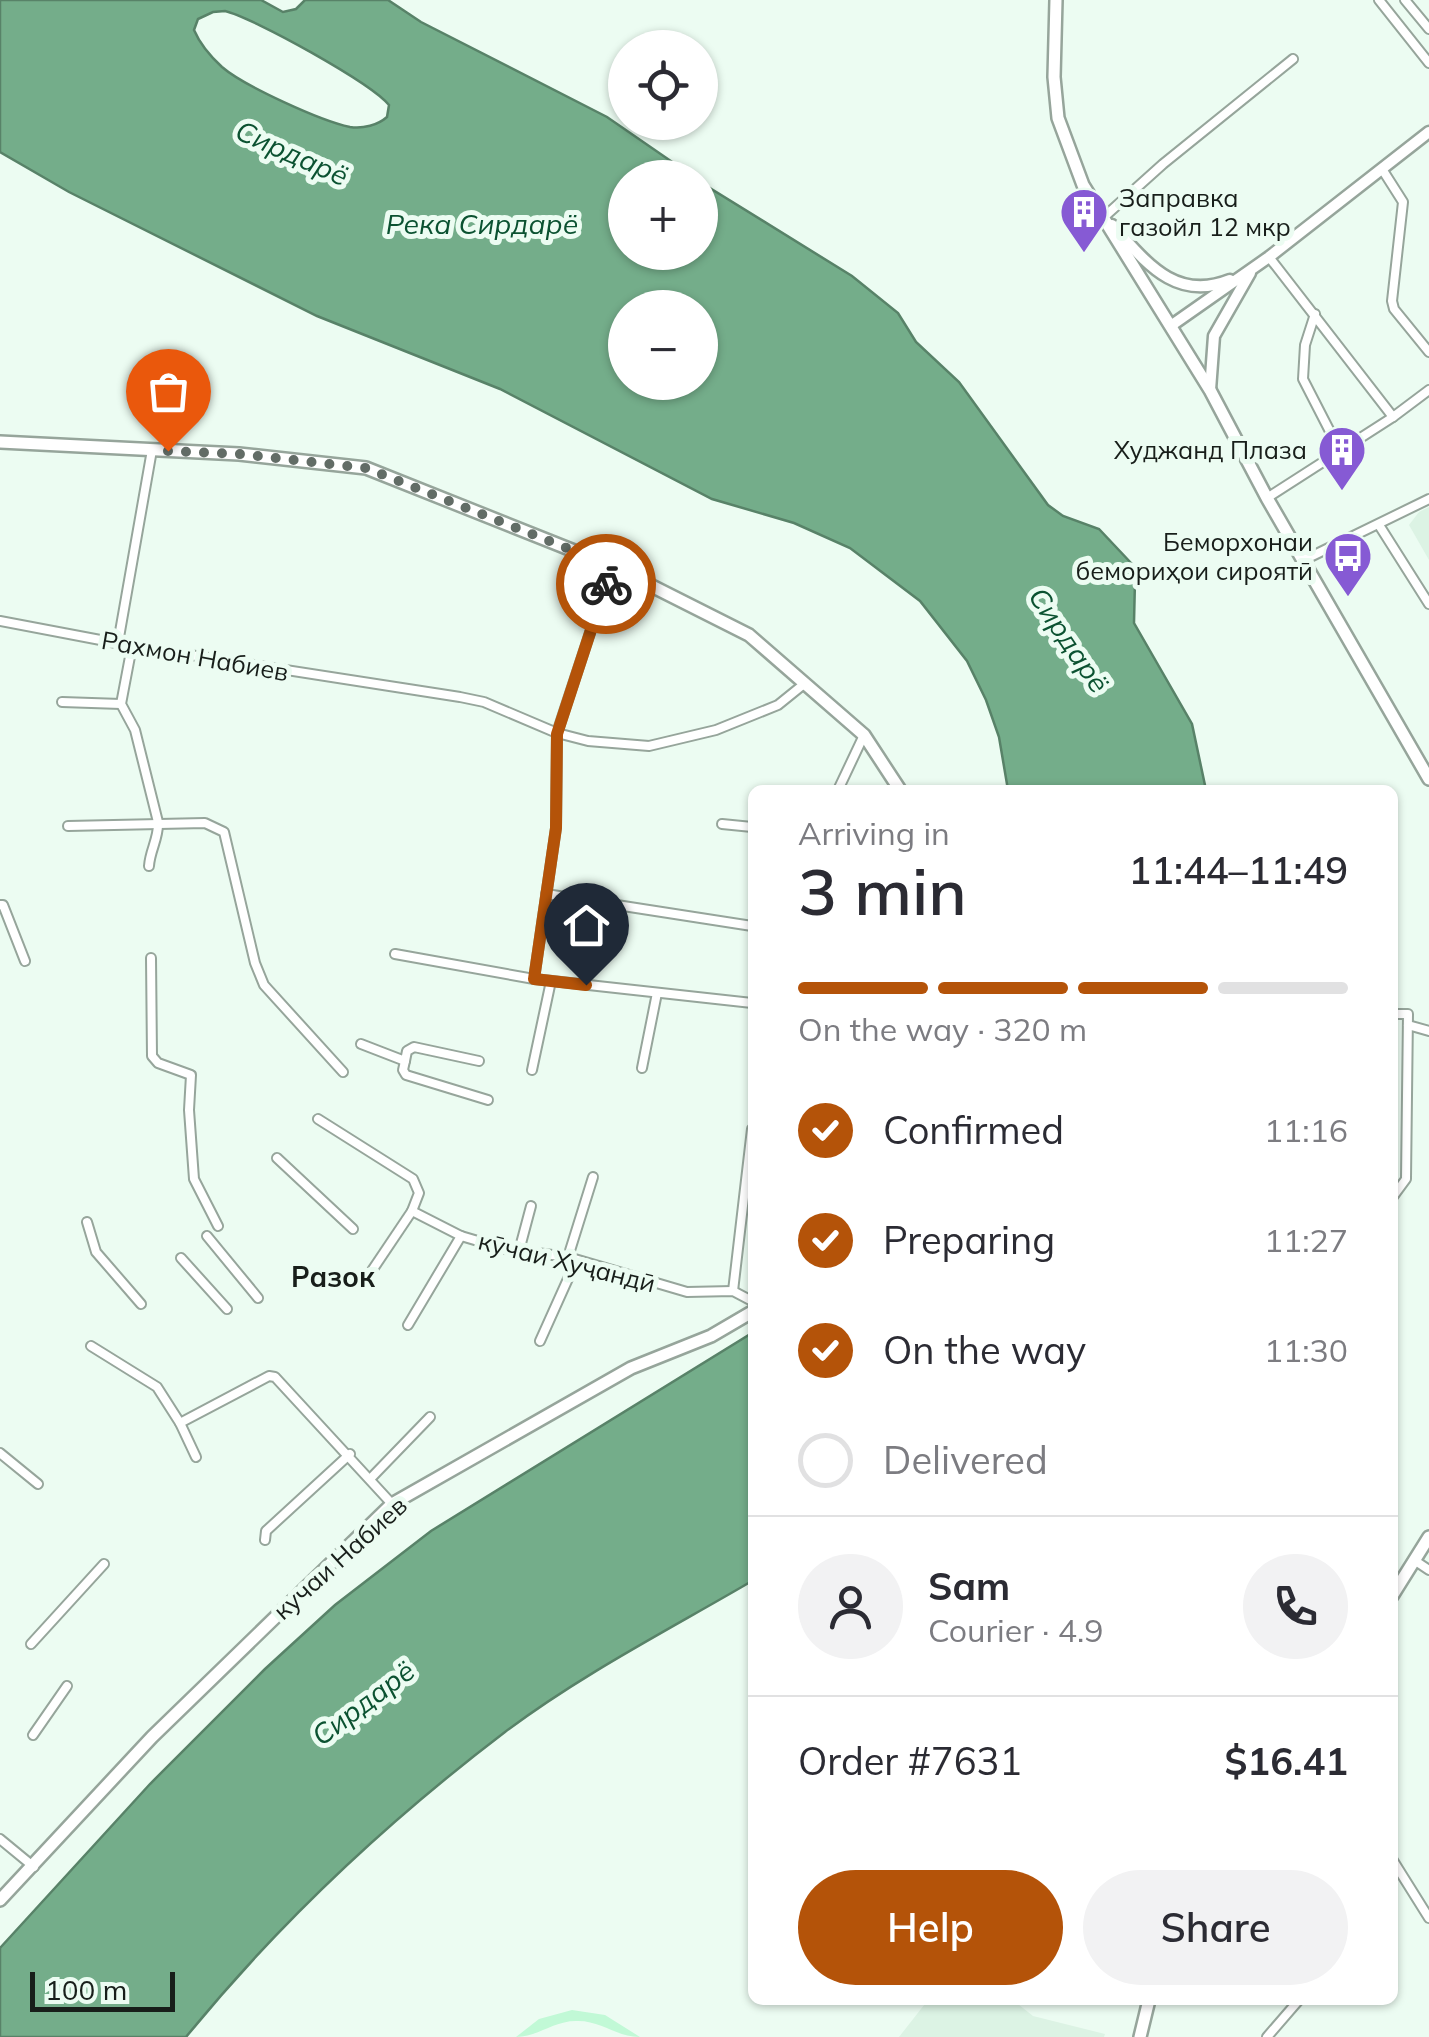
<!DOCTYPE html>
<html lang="en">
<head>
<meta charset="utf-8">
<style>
	:root { --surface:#fff; --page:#f2f2f3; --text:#2b2b33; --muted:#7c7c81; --line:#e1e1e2; --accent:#b45309 }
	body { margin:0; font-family:Mulish,sans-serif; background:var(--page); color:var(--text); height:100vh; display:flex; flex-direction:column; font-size:38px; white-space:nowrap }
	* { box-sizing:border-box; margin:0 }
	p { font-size:32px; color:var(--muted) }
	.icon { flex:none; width:55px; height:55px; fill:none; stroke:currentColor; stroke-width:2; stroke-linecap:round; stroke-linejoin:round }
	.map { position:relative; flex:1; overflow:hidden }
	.side { position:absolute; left:748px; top:785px; width:650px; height:1220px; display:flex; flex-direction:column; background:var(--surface); border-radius:15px; box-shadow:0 2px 8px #0004 }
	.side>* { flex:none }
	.fabs { position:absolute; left:608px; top:30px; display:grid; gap:20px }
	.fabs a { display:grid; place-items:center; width:110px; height:110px; border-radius:50%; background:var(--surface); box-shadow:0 2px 8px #0004; font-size:50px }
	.scale { position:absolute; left:30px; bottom:25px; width:145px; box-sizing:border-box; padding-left:10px; border:5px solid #181e1a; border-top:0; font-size:28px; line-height:35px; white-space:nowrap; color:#181e1a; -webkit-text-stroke:8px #ecfcf2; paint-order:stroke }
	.pin { position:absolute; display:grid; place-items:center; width:85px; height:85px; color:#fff; margin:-102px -42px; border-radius:50% 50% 50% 0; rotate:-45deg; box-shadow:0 0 10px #0007 }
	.pin .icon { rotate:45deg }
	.courier { position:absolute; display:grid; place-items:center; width:100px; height:100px; margin:-50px; border:8px solid #b45309; border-radius:50%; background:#fff; color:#222; box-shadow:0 2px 12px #0007 }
	.headline em { font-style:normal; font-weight:600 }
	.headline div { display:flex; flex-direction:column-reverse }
	.headline { display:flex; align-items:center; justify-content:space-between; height:170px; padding:0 50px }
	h1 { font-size:65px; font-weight:600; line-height:75px }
	.bar { display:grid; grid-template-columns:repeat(4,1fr); gap:15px 10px; align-content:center; height:120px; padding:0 50px }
	.bar i { height:12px; border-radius:8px; background:var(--line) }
	.bar .on { background:var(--accent) }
	.bar p { grid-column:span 4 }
	.line { display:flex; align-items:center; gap:25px; padding:0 50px; border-top:2px solid var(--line) }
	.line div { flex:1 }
	.round { display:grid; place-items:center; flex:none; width:105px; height:105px; border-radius:52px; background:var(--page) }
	ol { padding:0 50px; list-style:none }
	li { display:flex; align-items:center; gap:30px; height:110px }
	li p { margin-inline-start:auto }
	li .icon { padding:10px; border-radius:50%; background:var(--accent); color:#fff; stroke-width:4 }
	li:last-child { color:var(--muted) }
	li i { width:55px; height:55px; border:5px solid var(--line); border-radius:50% }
	.button { display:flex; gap:20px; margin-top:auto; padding:20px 50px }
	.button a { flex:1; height:115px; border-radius:60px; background:var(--accent); color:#fff; font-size:40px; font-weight:600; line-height:115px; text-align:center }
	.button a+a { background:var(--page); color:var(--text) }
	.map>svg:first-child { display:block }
</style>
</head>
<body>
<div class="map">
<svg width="1429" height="2037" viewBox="0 0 1429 2037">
	<rect width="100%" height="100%" fill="#ecfcf2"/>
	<!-- built -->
	<g fill="#dcf3e4">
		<path d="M1429 507V560L1409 525 1419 512Z"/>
		<path d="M928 2000H1013L1033 2016 1105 2034 1104 2037H899Z"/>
	</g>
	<!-- green -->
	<path fill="#c1f9d6" d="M572 2010 605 2015 640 2037C616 2037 602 2021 578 2021 554 2020 538 2037 516 2037L539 2019Z"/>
	<!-- water -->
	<g fill="#74ad8a" stroke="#588268" stroke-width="2.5" fill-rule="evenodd">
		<path d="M0 0H261L283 12 296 9 305 0H388L421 22 607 117 694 177 625 178V252H700V182L852 276 898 313 916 342 959 382 1048 505 1063 516 1099 529 1132 564 1135 580 1134 623 1192 724 1206 790H1008L999 737 986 700 967 661 920 601 850 548 794 523 712 499 500 389 317 316 69 192 0 152ZM225 11C254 18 371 83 389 105L387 117C378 125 363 129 350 127 321 121 244 86 222 67 210 56 200 44 194 30L198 19 213 12ZM625 308H700V382H625Z"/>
		<path d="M752 1333V1581C670 1629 582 1674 505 1732 388 1821 279 1923 186 2037H0V1948L150 1784 265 1669 335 1605 431 1531Z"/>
	</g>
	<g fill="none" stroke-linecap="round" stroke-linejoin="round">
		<!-- minor casing -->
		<g stroke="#96a59b" stroke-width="12">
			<g id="minor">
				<path d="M1379 0 1429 63"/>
				<path d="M1405 0 1429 29"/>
				<path d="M1382 169 1403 202 1392 301 1394 309 1429 352"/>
				<path d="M1104 217 1163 164 1293 59"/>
				<path d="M1269 257 1393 417"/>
				<path d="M1315 314 1305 345 1303 379 1340 451"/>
				<path d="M1267 498 1393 417 1429 390"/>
				<path d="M1379 525 1429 604"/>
				<path d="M1304 560 1429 499"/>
				<path d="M0 621 132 646 460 697 484 702 557 733 588 741 649 746 716 730 778 705 804 684"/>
				<path d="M118 643 152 450"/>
				<path d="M132 646 121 704 135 730 158 822C159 838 150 850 149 866"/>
				<path d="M62 702 121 704"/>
				<path d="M838 790 864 735"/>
				<path d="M722 824 752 827"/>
				<path d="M68 826 205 823 224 832 255 963 264 985 343 1072"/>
				<path d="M546 894 752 926"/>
				<path d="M0 905H3L25 961"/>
				<path d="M395 954 534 979 752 1003"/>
				<path d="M151 958 152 1056 158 1063 191 1075 189 1110 194 1179 218 1226"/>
				<path d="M534 979 556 828 557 733 612 566"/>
				<path d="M1392 1014H1408L1406 1179 1392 1198"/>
				<path d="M1408 1025 1429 1031"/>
				<path d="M361 1044 405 1061 407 1051 414 1047 479 1061"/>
				<path d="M405 1061 403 1070 406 1075 488 1100"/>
				<path d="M642 1068 657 993"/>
				<path d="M532 1070 551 981"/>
				<path d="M318 1119 413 1179 419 1193 412 1211 461 1236 505 1249 568 1257 687 1292 733 1291 752 1301"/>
				<path d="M277 1158 353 1229"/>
				<path d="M87 1222 96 1252 141 1304"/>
				<path d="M207 1236 258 1298"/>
				<path d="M519 1251 531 1206"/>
				<path d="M568 1257 593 1177"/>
				<path d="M181 1258 227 1309"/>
				<path d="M367 1278 412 1211"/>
				<path d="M733 1291 752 1129"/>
				<path d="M408 1325 461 1236"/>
				<path d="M540 1341 576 1261"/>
				<path d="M91 1346 157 1387 180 1423 269 1376 275 1377 392 1504"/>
				<path d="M180 1423 196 1457"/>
				<path d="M0 1453 38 1484"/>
				<path d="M371 1478 430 1417"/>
				<path d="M265 1540 266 1531 350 1454"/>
				<path d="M1414 1560 1429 1570"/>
				<path d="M31 1644 104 1564"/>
				<path d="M33 1735 67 1686"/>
				<path d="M0 1839 34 1867"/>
				<path d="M1392 1859 1429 1918"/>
				<path d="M1267 2037 1299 2000"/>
			</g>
		</g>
		<!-- tertiary casing -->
		<g stroke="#96a59b" stroke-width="15">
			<g id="tertiary">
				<path d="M1112 225C1146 262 1175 302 1230 280"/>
				<path d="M1172 325 1269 257 1429 132"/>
				<path d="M1210 390 1214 336 1250 273"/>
			</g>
		</g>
		<!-- secondary casing -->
		<g stroke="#96a59b" stroke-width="16">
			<g id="secondary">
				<path d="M1056 0 1054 77 1058 118 1083 185 1210 390 1267 498 1429 779"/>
				<path d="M0 442 239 454 366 468 612 566 749 635 864 735 900 790"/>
				<path d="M1392 1596 1429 1537"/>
				<path d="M0 1900 152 1737 392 1504 631 1368 711 1336 752 1312"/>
				<path d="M1140 2037 1149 2000"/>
			</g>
		</g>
		<!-- minor -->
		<use href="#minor" stroke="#fff" stroke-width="8"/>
		<!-- tertiary -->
		<use href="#tertiary" stroke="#fff" stroke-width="10"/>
		<!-- secondary -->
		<use href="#secondary" stroke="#fff" stroke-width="11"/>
	</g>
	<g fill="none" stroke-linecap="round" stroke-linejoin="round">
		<!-- done -->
		<path stroke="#626c66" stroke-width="10" stroke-dasharray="0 18" d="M168 451 239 454 366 468 612 566 606 584"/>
		<!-- route -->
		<path stroke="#b45309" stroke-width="12" d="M586 985 534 979 556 828 557 734 606 584"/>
	</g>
	<!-- icons -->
	<defs>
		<g id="building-pin" transform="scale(2.5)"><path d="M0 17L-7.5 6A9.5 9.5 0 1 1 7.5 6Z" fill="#865ad4" stroke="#ecfcf2"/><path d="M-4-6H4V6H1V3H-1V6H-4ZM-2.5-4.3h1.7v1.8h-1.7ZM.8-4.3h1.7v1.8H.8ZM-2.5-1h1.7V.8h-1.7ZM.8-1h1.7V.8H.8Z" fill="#fff"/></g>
		<g id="bus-pin" transform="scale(2.5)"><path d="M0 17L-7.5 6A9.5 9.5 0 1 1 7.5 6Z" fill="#865ad4" stroke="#ecfcf2"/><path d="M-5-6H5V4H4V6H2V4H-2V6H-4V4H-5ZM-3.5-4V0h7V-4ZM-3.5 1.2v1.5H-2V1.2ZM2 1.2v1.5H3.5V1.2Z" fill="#fff"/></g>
	</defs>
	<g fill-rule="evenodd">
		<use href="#building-pin" x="1084" y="212"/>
		<use href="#building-pin" x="1342" y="450"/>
		<use href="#bus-pin" x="1348" y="556"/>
	</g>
	<g text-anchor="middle" stroke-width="10" stroke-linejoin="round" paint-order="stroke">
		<!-- poi labels -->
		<g font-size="25" fill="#181e1a" stroke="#ecfcf2" text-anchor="end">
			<text x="1119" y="207" text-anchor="start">Заправка<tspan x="1119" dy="29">газойл 12 мкр</tspan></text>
			<text x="1307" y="459">Худжанд Плаза</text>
			<text x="1313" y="551">Беморхонаи<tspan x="1313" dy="29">бемориҳои сироятӣ</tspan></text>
		</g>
		<!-- street labels -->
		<g font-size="25" fill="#181e1a" stroke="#ecfcf2">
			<text transform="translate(195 656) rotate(10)" y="9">Рахмон Набиев</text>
			<text transform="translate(567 1262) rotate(14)" y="9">кӯчаи Хуҷандӣ</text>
			<text transform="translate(340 1558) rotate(-42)" y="9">кучаи Набиев</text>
		</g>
		<!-- water labels -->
		<g font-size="28" font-style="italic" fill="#0b5231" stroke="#ecfcf2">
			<text transform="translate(292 153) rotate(24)" y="10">Сирдарё</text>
			<text x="482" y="234">Река Сирдарё</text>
			<text transform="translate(1069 640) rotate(56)" y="10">Сирдарё</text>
			<text transform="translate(363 1703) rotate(-37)" y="10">Сирдарё</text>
		</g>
		<!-- neighbourhood labels -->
		<g font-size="28" font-weight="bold" fill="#181e1a" stroke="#ecfcf2">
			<text x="333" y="1287">Разок</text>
		</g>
	</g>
</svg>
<div class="fabs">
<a><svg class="icon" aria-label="locate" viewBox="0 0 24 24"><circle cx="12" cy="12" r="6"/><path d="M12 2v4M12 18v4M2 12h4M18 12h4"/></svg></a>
<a>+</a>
<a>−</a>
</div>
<div class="scale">100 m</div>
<div class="pin" style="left:168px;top:451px;background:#ea580c"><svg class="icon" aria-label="bag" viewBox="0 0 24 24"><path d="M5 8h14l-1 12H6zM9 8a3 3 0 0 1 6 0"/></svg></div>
<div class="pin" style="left:586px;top:985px;background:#1f2937"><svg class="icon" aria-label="home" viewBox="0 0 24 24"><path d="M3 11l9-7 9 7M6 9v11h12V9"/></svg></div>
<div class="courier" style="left:606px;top:584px"><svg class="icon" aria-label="bike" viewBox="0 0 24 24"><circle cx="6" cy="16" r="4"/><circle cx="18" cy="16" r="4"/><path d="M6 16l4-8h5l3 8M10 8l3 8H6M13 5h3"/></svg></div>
<section class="side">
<div class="headline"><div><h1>3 min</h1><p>Arriving in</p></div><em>11:44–11:49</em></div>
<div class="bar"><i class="on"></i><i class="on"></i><i class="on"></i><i></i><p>On the way · 320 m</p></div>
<ol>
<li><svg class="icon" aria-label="check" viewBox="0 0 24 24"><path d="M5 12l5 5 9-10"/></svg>Confirmed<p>11:16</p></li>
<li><svg class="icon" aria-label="check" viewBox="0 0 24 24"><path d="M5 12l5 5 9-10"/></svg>Preparing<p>11:27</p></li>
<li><svg class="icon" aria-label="check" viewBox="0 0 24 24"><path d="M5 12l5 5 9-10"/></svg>On the way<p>11:30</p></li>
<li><i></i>Delivered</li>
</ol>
<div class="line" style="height:180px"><a class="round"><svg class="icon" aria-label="person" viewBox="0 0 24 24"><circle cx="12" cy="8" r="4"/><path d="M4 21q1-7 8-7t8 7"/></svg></a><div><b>Sam</b><p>Courier · 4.9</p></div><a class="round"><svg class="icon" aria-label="phone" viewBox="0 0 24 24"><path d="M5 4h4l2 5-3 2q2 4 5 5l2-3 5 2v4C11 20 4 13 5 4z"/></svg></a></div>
<div class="line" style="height:130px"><div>Order #7631</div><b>$16.41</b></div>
<div class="button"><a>Help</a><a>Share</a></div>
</section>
</div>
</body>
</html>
